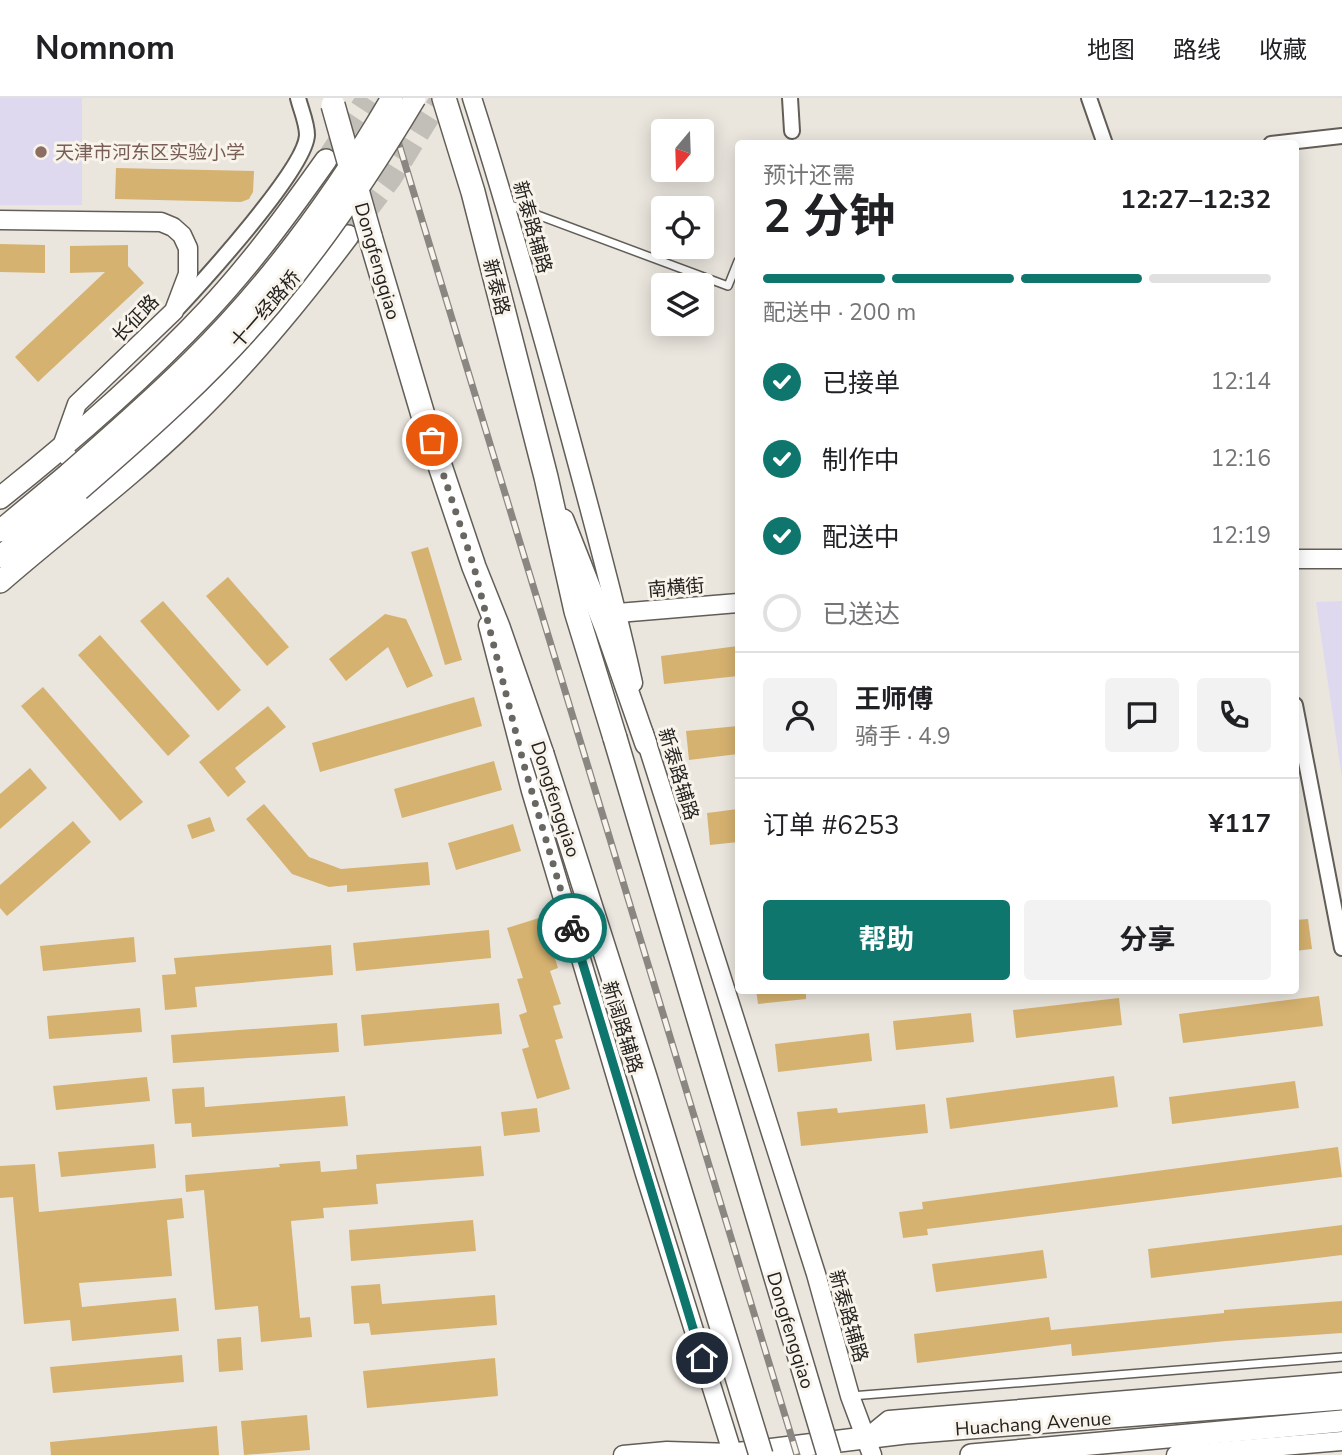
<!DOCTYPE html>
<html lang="zh">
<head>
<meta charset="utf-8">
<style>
	:root { --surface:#fff; --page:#f2f2f2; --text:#202124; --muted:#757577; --line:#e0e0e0; --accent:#0f766e }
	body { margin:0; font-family:"Nunito Sans","Noto Sans SC",sans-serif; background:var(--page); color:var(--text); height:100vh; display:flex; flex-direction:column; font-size:26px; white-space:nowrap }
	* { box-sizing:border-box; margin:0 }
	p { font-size:23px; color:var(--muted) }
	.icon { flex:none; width:38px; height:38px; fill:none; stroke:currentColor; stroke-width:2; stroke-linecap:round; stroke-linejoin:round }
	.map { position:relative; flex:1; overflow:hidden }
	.side { position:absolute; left:735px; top:42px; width:564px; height:854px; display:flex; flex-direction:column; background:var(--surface); border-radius:7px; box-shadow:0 4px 18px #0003 }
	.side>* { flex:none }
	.needle { width:46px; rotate:199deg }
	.controls { position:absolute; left:651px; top:21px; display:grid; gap:14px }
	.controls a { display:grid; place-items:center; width:63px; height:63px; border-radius:7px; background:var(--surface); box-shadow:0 4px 18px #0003; font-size:35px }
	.pin { position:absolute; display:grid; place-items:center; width:60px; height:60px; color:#fff; margin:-30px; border:4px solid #fff; border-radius:50%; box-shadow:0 2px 7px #0007 }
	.courier { position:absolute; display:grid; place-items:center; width:70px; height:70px; margin:-35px; border:5px solid #0f766e; border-radius:50%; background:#fff; color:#222; box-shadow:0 2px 9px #0007 }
	.headline em { font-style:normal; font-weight:700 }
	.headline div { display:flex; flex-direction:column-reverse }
	.headline { display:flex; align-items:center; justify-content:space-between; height:119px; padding:0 28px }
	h1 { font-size:46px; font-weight:700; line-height:52px }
	.bar { display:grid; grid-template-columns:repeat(4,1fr); gap:10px 7px; align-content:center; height:84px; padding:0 28px }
	.bar i { height:9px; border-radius:5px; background:var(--line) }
	.bar .current { background:var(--accent) }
	.bar p { grid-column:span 4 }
	.line { display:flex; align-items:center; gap:18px; padding:0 28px; border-top:2px solid var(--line) }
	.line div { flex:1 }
	.round { display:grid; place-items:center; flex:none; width:74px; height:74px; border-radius:7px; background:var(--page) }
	ol { padding:0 28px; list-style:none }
	li { display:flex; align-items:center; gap:21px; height:77px }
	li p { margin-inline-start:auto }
	li .icon { padding:7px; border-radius:50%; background:var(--accent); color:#fff; stroke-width:4 }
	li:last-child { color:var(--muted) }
	li i { width:38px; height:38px; border:4px solid var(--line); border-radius:50% }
	.primary-button { display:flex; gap:14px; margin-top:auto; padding:14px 28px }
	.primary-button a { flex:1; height:80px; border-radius:7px; background:var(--accent); color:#fff; font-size:28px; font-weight:700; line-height:80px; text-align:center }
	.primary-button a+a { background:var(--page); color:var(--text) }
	header { display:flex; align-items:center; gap:42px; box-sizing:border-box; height:98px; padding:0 35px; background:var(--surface); border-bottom:2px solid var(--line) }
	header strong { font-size:33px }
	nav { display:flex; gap:38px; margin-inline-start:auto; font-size:24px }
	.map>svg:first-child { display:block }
</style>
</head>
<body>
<header>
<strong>Nomnom</strong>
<nav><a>地图</a><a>路线</a><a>收藏</a></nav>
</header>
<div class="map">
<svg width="1342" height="1357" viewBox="0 0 1342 1357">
	<rect width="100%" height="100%" fill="#eae6de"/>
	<!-- education -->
	<g fill="#ded9ef">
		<rect x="0" y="0" width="82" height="107"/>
		<path d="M1342 503V680L1316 504Z"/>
	</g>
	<!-- building -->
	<g fill="#d6b270">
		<path d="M116 70 254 73 253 94 249 101 241 104 115 101Z"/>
		<path d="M0 146 45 147V175L0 174Z"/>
		<path d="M128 147V168L144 185 38 284 15 259 105 174 70 175V148Z"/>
		<path d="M428 449 462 562 445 567 411 454Z"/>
		<path d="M228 479 289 549 267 568 206 498Z"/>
		<path d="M163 503 241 592 218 613 140 523Z"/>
		<path d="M385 516 406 521 433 578 407 590 388 549 346 583 329 561Z"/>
		<path d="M100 537 190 638 168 658 78 557Z"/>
		<path d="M738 548V578L664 586 661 558Z"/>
		<path d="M43 589 143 704 120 723 21 608Z"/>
		<path d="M474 599 482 628 320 674 312 645Z"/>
		<path d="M268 608 286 629 235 670 246 684 228 699 199 664Z"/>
		<path d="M738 628V656L689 662 686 633Z"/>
		<path d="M494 663 502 692 402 720 394 691Z"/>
		<path d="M30 670 47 690 0 731V696Z"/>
		<path d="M264 706 309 759 341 771 428 764 430 787 347 794V787L329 789 292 776 246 721Z"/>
		<path d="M738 711V744L710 747 707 715Z"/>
		<path d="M210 719 215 733 192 741 187 727Z"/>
		<path d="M73 723 91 744 7 818 0 810V787Z"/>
		<path d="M513 726 521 753 456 772 448 745Z"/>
		<path d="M542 819 558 870 550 873 561 906 553 908 563 940 555 942 570 991 537 1001 522 951 529 949 519 917 527 914 517 881 523 880 507 830Z"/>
		<path d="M1308 821 1312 851 1295 853V822Z"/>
		<path d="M489 832 491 860 356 873 353 845Z"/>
		<path d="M134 839 136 864 43 873 40 848Z"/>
		<path d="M331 847 333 877 195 889 197 909 165 912 162 877 176 876 174 860Z"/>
		<path d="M756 892H806V901L758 906Z"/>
		<path d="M1319 898 1323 928 1183 945 1179 916Z"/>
		<path d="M1119 900 1122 927 1016 940 1013 912Z"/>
		<path d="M499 905 502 936 364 948 361 917Z"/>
		<path d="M140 910 142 934 49 941 47 918Z"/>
		<path d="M971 915 974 944 896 952 893 923Z"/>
		<path d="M337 925 339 954 173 965 171 937Z"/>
		<path d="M869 935 872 963 778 974 775 946Z"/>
		<path d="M1114 978 1118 1009 950 1031 946 1000Z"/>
		<path d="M147 979 150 1003 56 1012 53 988Z"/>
		<path d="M1295 983 1299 1010 1172 1026 1169 999Z"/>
		<path d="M204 989 205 1009 345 998 348 1028 192 1039 191 1025 175 1026 172 991Z"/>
		<path d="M925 1006 928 1035 801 1048 797 1014 837 1010 838 1015Z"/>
		<path d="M537 1010 540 1034 504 1038 501 1014Z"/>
		<path d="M154 1046 156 1070 61 1079 58 1054Z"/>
		<path d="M481 1048 484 1078 376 1086 378 1106 323 1110 324 1120 291 1123 300 1220 310 1219 312 1239 261 1244 258 1208 215 1212 204 1092 186 1094 185 1077 280 1069 279 1066 320 1063 321 1074 357 1071 356 1057Z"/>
		<path d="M1338 1049 1342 1079 927 1131 928 1137 903 1140 899 1114 923 1111 922 1104Z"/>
		<path d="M35 1066 39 1114 182 1100 184 1120 167 1122 172 1178 79 1185 82 1209 176 1200 179 1233 72 1243 70 1222 24 1226 13 1099 0 1100V1068Z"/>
		<path d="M473 1122 476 1153 351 1163 349 1132Z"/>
		<path d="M1342 1127V1157L1151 1180 1148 1151Z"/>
		<path d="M1043 1152 1047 1180 936 1194 932 1166Z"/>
		<path d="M380 1186 382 1206 495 1197 497 1227 371 1237 369 1225 354 1226 351 1188Z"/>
		<path d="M1342 1203V1235L1226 1243 1072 1258 1071 1246 917 1265 914 1236 1049 1219 1051 1232 1224 1215V1212Z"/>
		<path d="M241 1239 243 1272 219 1274 217 1241Z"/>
		<path d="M182 1257 184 1284 53 1295 50 1269Z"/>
		<path d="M495 1260 498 1298 367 1310 363 1273Z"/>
		<path d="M307 1317 310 1352 244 1357 241 1323Z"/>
		<path d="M217 1328 219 1357H51L50 1344Z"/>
	</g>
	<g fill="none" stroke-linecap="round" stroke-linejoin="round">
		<!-- primary-tunnel -->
		<g stroke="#c2bfb8" stroke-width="21" stroke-dasharray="21 10" stroke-linecap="butt">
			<path d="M326 62 367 0"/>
			<path d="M348 138 391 81 441 0"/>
		</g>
		<!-- service casing -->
		<g stroke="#625e57" stroke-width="10">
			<g id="service">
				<path d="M508 106 728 188 738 163"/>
				<path d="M851 1298 1342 1259"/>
			</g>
		</g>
		<!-- minor casing -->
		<g stroke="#625e57" stroke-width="18">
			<g id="minor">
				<path d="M790 0 792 33"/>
				<path d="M1089 0 1105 46"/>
				<path d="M1271 46 1342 38"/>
				<path d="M178 210C204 182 306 70 307 37 307 25 301 12 298 0"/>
				<path d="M1295 607 1342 850"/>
			</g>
		</g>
		<!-- tertiary casing -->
		<g stroke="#625e57" stroke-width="21">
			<g id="tertiary">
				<path d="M472 0C508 112 539 224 570 338 592 420 615 502 633 585"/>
				<path d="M0 122 161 124 173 129 182 137 188 150V176L174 213 77 306 61 351 84 377"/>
				<path d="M1295 461H1342"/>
				<path d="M618 515 738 505"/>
				<path d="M488 527 531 693 645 1076 733 1357"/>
				<path d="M643 633 816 1176 850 1298 872 1357"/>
				<path d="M867 1340 889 1322 1342 1284"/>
				<path d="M623 1357 667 1353 732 1355"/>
				<path d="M1176 1357 1342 1343"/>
			</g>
		</g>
		<!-- primary casing -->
		<g stroke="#625e57" stroke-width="24">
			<g id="primary">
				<path d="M0 400C73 342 143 281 207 213 251 166 289 114 326 62"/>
				<path d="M563 422 606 531 646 646"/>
				<path d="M0 433 66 378"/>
				<path d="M0 459 79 392"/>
				<path d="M0 484C62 430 128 381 187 324 247 267 299 203 348 138"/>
				<path d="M725 1357 905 1335 1342 1301"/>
				<path d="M971 1357 1342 1323"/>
			</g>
		</g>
		<!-- trunk casing -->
		<g stroke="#625e57" stroke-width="26">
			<g id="trunk">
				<path d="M444 0 473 94 546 379 576 513 615 640"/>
				<path d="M370 138 423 317 474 469 498 529 542 656"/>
			</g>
		</g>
		<!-- service -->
		<use href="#service" stroke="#fff" stroke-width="7"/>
		<!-- minor -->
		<use href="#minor" stroke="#fff" stroke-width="14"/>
		<!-- tertiary -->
		<use href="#tertiary" stroke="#fff" stroke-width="18"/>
		<!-- primary -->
		<use href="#primary" stroke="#fff" stroke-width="21"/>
		<!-- trunk -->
		<use href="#trunk" stroke="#fff" stroke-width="23"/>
		<!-- rail casing -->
		<g stroke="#8a8782" stroke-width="7">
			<path id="rail" d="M385 0 797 1357"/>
		</g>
		<!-- rail -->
		<use href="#rail" stroke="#f8f3eb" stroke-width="4.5" stroke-dasharray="13" stroke-linecap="butt"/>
		<!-- primary-bridge casing -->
		<g stroke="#625e57" stroke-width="24" stroke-linecap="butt">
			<g id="primary-bridge">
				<path d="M66 378C109 340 152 303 192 263 270 186 337 95 392 0"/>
				<path d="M79 392C146 334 213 275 271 206 325 142 372 72 415 0"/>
			</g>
		</g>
		<!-- trunk-bridge casing -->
		<g stroke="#625e57" stroke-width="26" stroke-linecap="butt">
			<g id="trunk-bridge">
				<path d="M333 7 370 138"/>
				<path d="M615 640 829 1357"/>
				<path d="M542 656 645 979 761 1357"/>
			</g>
		</g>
		<!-- primary-bridge -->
		<use href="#primary-bridge" stroke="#fff" stroke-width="21"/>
		<!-- trunk-bridge -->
		<use href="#trunk-bridge" stroke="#fff" stroke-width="23"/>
	</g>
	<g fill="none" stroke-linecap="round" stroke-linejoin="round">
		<!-- done -->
		<path stroke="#696762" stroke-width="7" stroke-dasharray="0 12.6" d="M432 342 474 469 524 667 572 830"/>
		<!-- route -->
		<path stroke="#0f766e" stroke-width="9" d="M572 830 702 1260"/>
	</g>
	<!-- markers -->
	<circle fill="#8d6e63" stroke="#f8f3eb" stroke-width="2.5" cx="41" cy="54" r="7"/>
	<g text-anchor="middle" stroke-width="6" stroke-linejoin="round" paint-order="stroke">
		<!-- education labels -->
		<g font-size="19" fill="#785e54" stroke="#f8f3eb" text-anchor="start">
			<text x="55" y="61">天津市河东区实验小学</text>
		</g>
		<!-- street labels -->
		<g font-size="19" fill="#23221f" stroke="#f8f3eb">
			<text transform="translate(533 129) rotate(74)" y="7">新泰路辅路</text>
			<text transform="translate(378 163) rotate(74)" y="7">Dongfengqiao</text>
			<text transform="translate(497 189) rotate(76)" y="7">新泰路</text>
			<text transform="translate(265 211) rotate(-49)" y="7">十一经路桥</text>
			<text transform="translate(135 220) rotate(-46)" y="7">长征路</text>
			<text transform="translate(676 489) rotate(-5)" y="7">南横街</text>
			<text transform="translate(679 676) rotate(73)" y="7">新泰路辅路</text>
			<text transform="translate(556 701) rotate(72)" y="7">Dongfengqiao</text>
			<text transform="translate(623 929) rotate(73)" y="7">新阔路辅路</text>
			<text transform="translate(849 1218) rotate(74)" y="7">新泰路辅路</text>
			<text transform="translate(791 1232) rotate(73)" y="7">Dongfengqiao</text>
			<text transform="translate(1033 1325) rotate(-4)" y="7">Huachang Avenue</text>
		</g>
	</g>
</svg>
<div class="controls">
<a><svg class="needle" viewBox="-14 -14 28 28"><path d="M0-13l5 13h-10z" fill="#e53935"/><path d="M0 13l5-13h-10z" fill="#757577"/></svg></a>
<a><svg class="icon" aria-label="locate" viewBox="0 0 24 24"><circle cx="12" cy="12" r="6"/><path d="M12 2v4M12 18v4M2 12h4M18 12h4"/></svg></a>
<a><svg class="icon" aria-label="layers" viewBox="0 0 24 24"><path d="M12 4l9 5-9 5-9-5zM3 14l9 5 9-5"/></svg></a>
</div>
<div class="pin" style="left:432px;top:342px;background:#ea580c"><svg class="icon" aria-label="bag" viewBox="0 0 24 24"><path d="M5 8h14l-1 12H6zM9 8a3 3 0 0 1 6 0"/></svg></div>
<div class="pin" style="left:702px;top:1260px;background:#1f2937"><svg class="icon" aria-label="home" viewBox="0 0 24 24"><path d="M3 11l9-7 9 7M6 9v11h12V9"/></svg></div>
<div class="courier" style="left:572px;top:830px"><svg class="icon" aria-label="bike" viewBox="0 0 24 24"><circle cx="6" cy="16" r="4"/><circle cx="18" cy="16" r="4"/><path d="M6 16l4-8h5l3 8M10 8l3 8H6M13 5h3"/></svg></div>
<section class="side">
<div class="headline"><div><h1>2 分钟</h1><p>预计还需</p></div><em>12:27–12:32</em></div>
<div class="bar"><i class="current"></i><i class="current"></i><i class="current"></i><i></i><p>配送中 · 200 m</p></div>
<ol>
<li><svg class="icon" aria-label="check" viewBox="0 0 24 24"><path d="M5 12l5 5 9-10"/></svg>已接单<p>12:14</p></li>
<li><svg class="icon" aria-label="check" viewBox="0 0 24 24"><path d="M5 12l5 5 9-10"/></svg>制作中<p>12:16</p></li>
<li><svg class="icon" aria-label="check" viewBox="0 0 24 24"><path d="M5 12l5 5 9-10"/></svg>配送中<p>12:19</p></li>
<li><i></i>已送达</li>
</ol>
<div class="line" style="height:126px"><a class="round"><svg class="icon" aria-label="person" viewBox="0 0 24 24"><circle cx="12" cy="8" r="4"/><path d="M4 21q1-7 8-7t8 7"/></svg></a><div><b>王师傅</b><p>骑手 · 4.9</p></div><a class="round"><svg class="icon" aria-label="chat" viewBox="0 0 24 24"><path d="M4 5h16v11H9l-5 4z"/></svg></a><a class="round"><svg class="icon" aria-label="phone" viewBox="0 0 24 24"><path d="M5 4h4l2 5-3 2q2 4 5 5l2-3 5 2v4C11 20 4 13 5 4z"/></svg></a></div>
<div class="line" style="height:91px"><div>订单 #6253</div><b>¥117</b></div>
<div class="primary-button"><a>帮助</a><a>分享</a></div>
</section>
</div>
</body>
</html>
